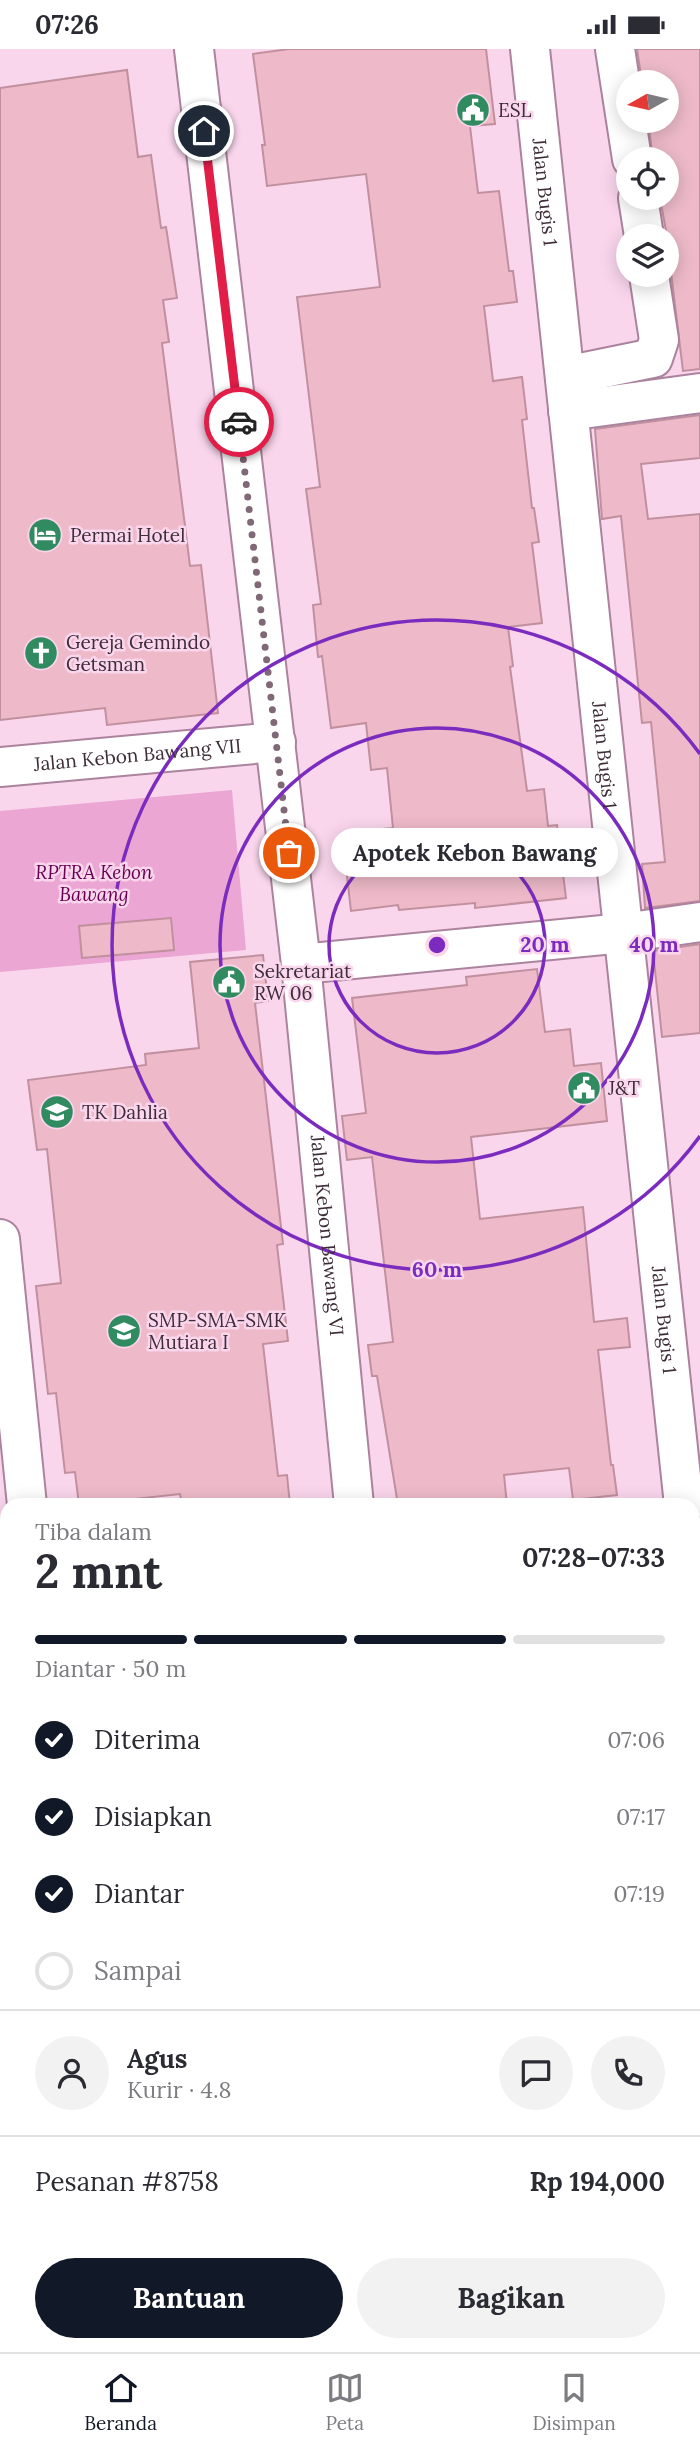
<!DOCTYPE html>
<html lang="id">
<head>
<meta charset="utf-8">
<style>
	:root { --surface:#fff; --page:#f2f2f3; --text:#2b2b33; --muted:#7c7c81; --line:#e1e1e2; --accent:#111827 }
	body { margin:0; font-family:Lora,serif; background:var(--page); color:var(--text); height:100vh; display:flex; flex-direction:column; font-size:26px; white-space:nowrap }
	* { box-sizing:border-box; margin:0 }
	p { font-size:23px; color:var(--muted) }
	.icon { flex:none; width:38px; height:38px; fill:none; stroke:currentColor; stroke-width:2; stroke-linecap:round; stroke-linejoin:round }
	.map { position:relative; flex:1; overflow:hidden }
	.side { position:absolute; left:0px; top:1449px; width:700px; height:854px; display:flex; flex-direction:column; background:var(--surface); border-radius:21px 21px 0 0; box-shadow:0 4px 18px #0003 }
	.side>* { flex:none }
	.needle { width:46px; rotate:262deg }
	.fabs { position:absolute; left:616px; top:21px; display:grid; gap:14px }
	.fabs a { display:grid; place-items:center; width:63px; height:63px; border-radius:50%; background:var(--surface); box-shadow:0 4px 18px #0003; font-size:35px }
	.pin { position:absolute; display:grid; place-items:center; width:60px; height:60px; color:#fff; margin:-30px; border:4px solid #fff; border-radius:50%; box-shadow:0 2px 7px #0007 }
	.courier { position:absolute; display:grid; place-items:center; width:70px; height:70px; margin:-35px; border:5px solid #e11d48; border-radius:50%; background:#fff; color:#222; box-shadow:0 2px 9px #0007 }
	.bubble { position:absolute; height:49px; border-radius:24px; background:var(--surface); box-shadow:0 4px 18px #0003; font-size:23px; font-weight:700; line-height:49px; text-align:center }
	.head em { font-style:normal; font-weight:700 }
	.head div { display:flex; flex-direction:column-reverse }
	.head { display:flex; align-items:center; justify-content:space-between; height:119px; padding:0 35px }
	h1 { font-size:46px; font-weight:700; line-height:52px }
	.bar { display:grid; grid-template-columns:repeat(4,1fr); gap:10px 7px; align-content:center; height:84px; padding:0 35px }
	.bar i { height:9px; border-radius:5px; background:var(--line) }
	.bar .current { background:var(--accent) }
	.bar p { grid-column:span 4 }
	.line { display:flex; align-items:center; gap:18px; padding:0 35px; border-top:2px solid var(--line) }
	.line div { flex:1 }
	.round { display:grid; place-items:center; flex:none; width:74px; height:74px; border-radius:37px; background:var(--page) }
	ol { padding:0 35px; list-style:none }
	li { display:flex; align-items:center; gap:21px; height:77px }
	li p { margin-inline-start:auto }
	li .icon { padding:7px; border-radius:50%; background:var(--accent); color:#fff; stroke-width:4 }
	li:last-child { color:var(--muted) }
	li i { width:38px; height:38px; border:4px solid var(--line); border-radius:50% }
	.button { display:flex; gap:14px; margin-top:auto; padding:14px 35px }
	.button a { flex:1; height:80px; border-radius:42px; background:var(--accent); color:#fff; font-size:28px; font-weight:700; line-height:80px; text-align:center }
	.button a+a { background:var(--page); color:var(--text) }
	.status { display:flex; justify-content:space-between; align-items:center; height:49px; padding:0 35px; background:var(--surface); direction:ltr }
	.status svg { height:19px; fill:currentColor }
	.tab-bar { display:flex; justify-content:space-around; align-items:center; height:98px; border-top:2px solid var(--line); background:var(--surface); font-size:19px; color:var(--muted) }
	.tab-bar a { display:grid; justify-items:center; gap:4px }
	.tab-bar .current { color:var(--accent) }
	.map>svg:first-child { display:block }
</style>
</head>
<body>
<div class="status"><b>07:26</b><svg viewBox="0 0 49 12"><path d="M0 12V9h3v3zM5 12V6h3v6zM10 12V3h3v9zM15 12V0h3v12zM26 1h20v11H26zM47 4h2v5h-2z"/></svg></div>
<div class="map">
<svg width="700" height="2303" viewBox="0 0 700 2303">
	<rect width="100%" height="100%" fill="#fad6ed"/>
	<!-- green -->
	<path fill="#eba6d4" d="M232 741 246 901 0 923V762Z"/>
	<!-- building -->
	<g fill="#eebac9" stroke="#c1909e" stroke-width="2">
		<path d="M289 0H486L495 75 470 77 478 144 499 142 509 222H513L517 253 484 257 493 332 522 328 527 370 522 371 532 459H534L539 493 532 494 542 574 508 578 513 617 510 618 527 742 544 740 548 777 557 776 566 849 475 859V854L399 861 398 856 351 862 342 784 393 779 387 719 371 721 366 674 331 679 322 607 318 608 313 556 321 555 306 440 320 438 297 248 380 238 366 125 267 137 262 96H265L253 5Z"/>
		<path d="M637 0H700V320L683 322 671 223 667 214V187L660 149H667V110H653L648 72H667V33H642Z"/>
		<path d="M127 21 138 108 151 106 161 179 166 178 177 249 163 251 169 293 162 294 190 517 201 516 218 664 107 676 105 659 0 671V39Z"/>
		<path d="M700 366V409L641 415 648 470 700 465V852L645 859 642 815 665 813 651 673 642 674 621 467 602 470 595 380Z"/>
		<path d="M171 869 174 901 82 909 79 877Z"/>
		<path d="M700 895V984L662 988 653 902Z"/>
		<path d="M263 906 268 952 255 954 283 1195 277 1196 288 1292 263 1295 278 1427 287 1426 290 1456H182L180 1445 79 1456 75 1423 65 1424 56 1344 48 1345 36 1237 61 1234 47 1100 37 1101 28 1031 146 1016 145 1005 199 999 190 913Z"/>
		<path d="M537 920 545 983 570 980 574 1017 601 1014 607 1072 471 1088 480 1170 583 1158 594 1273 627 1269 630 1298 598 1301 611 1416H613L617 1446 573 1451 569 1419 504 1426 507 1456H398L377 1327H372L368 1296 393 1293 372 1108 347 1111 342 1067 366 1064 352 949 467 936 466 928Z"/>
	</g>
	<g fill="none" stroke-linecap="round" stroke-linejoin="round">
		<!-- minor casing -->
		<g stroke="#ac839e" stroke-width="42">
			<g id="minor">
				<path id="s1" d="M194 0 301 915 354 1456"/>
				<path id="s2" d="M530 0 684 1456"/>
				<path d="M615 0 632 110"/>
				<path d="M638 149 644 187"/>
				<path d="M565 327 653 309 659 291 649 226"/>
				<path d="M568 362 700 344"/>
				<path id="s3" d="M0 718 276 693"/>
				<path d="M301 915 624 884 700 873"/>
				<path d="M0 1190 27 1456"/>
				<path d="M693 1546 700 1613"/>
				<path d="M0 1712 7 1711"/>
				<path d="M0 1964 7 2029"/>
				<path d="M0 2200 7 2203"/>
				<path d="M33 2296V2303"/>
				<path d="M262 2296 263 2303"/>
				<path d="M505 2296 506 2303"/>
			</g>
		</g>
		<!-- minor -->
		<use href="#minor" stroke="#fff" stroke-width="38"/>
	</g>
	<g fill="none" stroke-linecap="round" stroke-linejoin="round">
		<!-- done -->
		<path stroke="#806877" stroke-width="7" stroke-dasharray="0 12.6" d="M239 373 289 804"/>
		<!-- route -->
		<path stroke="#e11d48" stroke-width="9" d="M204 82 239 373"/>
	</g>
	<!-- distance rings -->
	<g fill="none" stroke="#7b2cbf" stroke-width="3.5">
		<circle cx="437" cy="896" r="108"/>
		<circle cx="437" cy="896" r="217"/>
		<path d="M700 1087A325 325 0 1 1 700 705"/>
	</g>
	<!-- icons -->
	<defs>
		<g id="civic-disc" transform="scale(1.75)"><circle r="9.5" fill="#308b61" stroke="#fad6ed"/><path d="M-.6-6.5H3V-4.5H.6V-3L4-1V1h2V6H-6V1h2V-1L-.6-3ZM-1.2 2.5V6h2.4V2.5Z" fill="#fff"/></g>
		<g id="hotel-disc" transform="scale(1.75)"><circle r="9.5" fill="#308b61" stroke="#fad6ed"/><path d="M-6-4.5h1.5V1H6V5H4.5V3h-9V5H-6ZM-4 0a1.8 1.8 0 1 1 3.6 0ZM.5 0V-2.5h3Q6-2.5 6 0Z" fill="#fff"/></g>
		<g id="church-disc" transform="scale(1.75)"><circle r="9.5" fill="#308b61" stroke="#fad6ed"/><path d="M-1.2-6h2.4v3.5h3.3v2.4h-3.3V6h-2.4V-.1h-3.3v-2.4h3.3Z" fill="#fff"/></g>
		<g id="school-disc" transform="scale(1.75)"><circle r="9.5" fill="#308b61" stroke="#fad6ed"/><path d="M0-5L7-2L0 1L-7-2ZM-4 1L0 2.5L4 1V4Q0 6-4 4Z" fill="#fff"/></g>
	</defs>
	<g fill-rule="evenodd">
		<use href="#civic-disc" x="473" y="61"/>
		<use href="#hotel-disc" x="45" y="486"/>
		<use href="#church-disc" x="41" y="604"/>
		<use href="#civic-disc" x="229" y="933"/>
		<use href="#civic-disc" x="584" y="1039"/>
		<use href="#school-disc" x="57" y="1063"/>
		<use href="#school-disc" x="124" y="1282"/>
	</g>
	<g text-anchor="middle" stroke-width="5" stroke-linejoin="round" paint-order="stroke">
		<!-- poi labels -->
		<g font-size="19" fill="#3e2d38" stroke="#fad6ed" text-anchor="start">
			<text x="498" y="68">ESL</text>
			<text x="70" y="493">Permai Hotel</text>
			<text x="66" y="600">Gereja Gemindo<tspan x="66" dy="22">Getsman</tspan></text>
			<text x="254" y="929">Sekretariat<tspan x="254" dy="22">RW 06</tspan></text>
			<text x="608" y="1046">J&amp;T</text>
			<text x="82" y="1070">TK Dahlia</text>
			<text x="148" y="1278">SMP-SMA-SMK<tspan x="148" dy="22">Mutiara I</tspan></text>
		</g>
		<!-- street labels -->
		<g font-size="19" fill="#3e2d38" stroke="#fad6ed">
			<text dy="7" stroke="none"><textPath href="#s2" startOffset="144">Jalan Bugis 1</textPath></text>
			<text dy="7" stroke="none"><textPath href="#s3" startOffset="138">Jalan Kebon Bawang VII</textPath></text>
			<text dy="7" stroke="none"><textPath href="#s2" startOffset="710">Jalan Bugis 1</textPath></text>
			<text dy="7" stroke="none"><textPath href="#s1" startOffset="1194">Jalan Kebon Bawang VI</textPath></text>
			<text dy="7" stroke="none"><textPath href="#s2" startOffset="1278">Jalan Bugis 1</textPath></text>
		</g>
		<!-- park labels -->
		<g font-size="19" font-style="italic" fill="#670052" stroke="#fad6ed">
			<text x="94" y="830">RPTRA Kebon<tspan x="94" dy="22">Bawang</tspan></text>
		</g>
	</g>
	<circle cx="437" cy="896" r="10" fill="#7b2cbf" stroke="#fad6ed" stroke-width="3.5"/>
	<g font-size="21" text-anchor="middle" font-weight="bold" fill="#7b2cbf" stroke="#fad6ed" stroke-width="5" stroke-linejoin="round" paint-order="stroke">
		<text x="545" y="903">20 m</text>
		<text x="654" y="903">40 m</text>
		<text x="437" y="1228">60 m</text>
	</g>
</svg>
<div class="fabs">
<a><svg class="needle" viewBox="-14 -14 28 28"><path d="M0-13l5 13h-10z" fill="#e53935"/><path d="M0 13l5-13h-10z" fill="#7c7c81"/></svg></a>
<a><svg class="icon" aria-label="locate" viewBox="0 0 24 24"><circle cx="12" cy="12" r="6"/><path d="M12 2v4M12 18v4M2 12h4M18 12h4"/></svg></a>
<a><svg class="icon" aria-label="layers" viewBox="0 0 24 24"><path d="M12 4l9 5-9 5-9-5zM3 14l9 5 9-5"/></svg></a>
</div>
<div class="pin" style="left:289px;top:804px;background:#ea580c"><svg class="icon" aria-label="bag" viewBox="0 0 24 24"><path d="M5 8h14l-1 12H6zM9 8a3 3 0 0 1 6 0"/></svg></div>
<div class="pin" style="left:204px;top:82px;background:#1f2937"><svg class="icon" aria-label="home" viewBox="0 0 24 24"><path d="M3 11l9-7 9 7M6 9v11h12V9"/></svg></div>
<div class="courier" style="left:239px;top:373px"><svg class="icon" aria-label="car" viewBox="0 0 24 24"><path d="M5 17H2v-5l4-1 3-4h7l3 4 3 1v5h-3M9 17h6M6 11h13"/><circle cx="7" cy="17" r="2"/><circle cx="17" cy="17" r="2"/></svg></div>
<div class="bubble" style="left:331px;top:779px;width:287px">Apotek Kebon Bawang</div>
<section class="side">
<div class="head"><div><h1>2 mnt</h1><p>Tiba dalam</p></div><em>07:28–07:33</em></div>
<div class="bar"><i class="current"></i><i class="current"></i><i class="current"></i><i></i><p>Diantar · 50 m</p></div>
<ol>
<li><svg class="icon" aria-label="check" viewBox="0 0 24 24"><path d="M5 12l5 5 9-10"/></svg>Diterima<p>07:06</p></li>
<li><svg class="icon" aria-label="check" viewBox="0 0 24 24"><path d="M5 12l5 5 9-10"/></svg>Disiapkan<p>07:17</p></li>
<li><svg class="icon" aria-label="check" viewBox="0 0 24 24"><path d="M5 12l5 5 9-10"/></svg>Diantar<p>07:19</p></li>
<li><i></i>Sampai</li>
</ol>
<div class="line" style="height:126px"><a class="round"><svg class="icon" aria-label="person" viewBox="0 0 24 24"><circle cx="12" cy="8" r="4"/><path d="M4 21q1-7 8-7t8 7"/></svg></a><div><b>Agus</b><p>Kurir · 4.8</p></div><a class="round"><svg class="icon" aria-label="chat" viewBox="0 0 24 24"><path d="M4 5h16v11H9l-5 4z"/></svg></a><a class="round"><svg class="icon" aria-label="phone" viewBox="0 0 24 24"><path d="M5 4h4l2 5-3 2q2 4 5 5l2-3 5 2v4C11 20 4 13 5 4z"/></svg></a></div>
<div class="line" style="height:91px"><div>Pesanan #8758</div><b>Rp 194,000</b></div>
<div class="button"><a>Bantuan</a><a>Bagikan</a></div>
</section>
</div>
<nav class="tab-bar">
<a class="current"><svg class="icon" aria-label="home" viewBox="0 0 24 24"><path d="M3 11l9-7 9 7M6 9v11h12V9"/></svg>Beranda</a>
<a><svg class="icon" aria-label="map" viewBox="0 0 24 24"><path d="M3 6l6-2 6 2 6-2v14l-6 2-6-2-6 2zM9 4v14M15 6v14"/></svg>Peta</a>
<a><svg class="icon" aria-label="saved" viewBox="0 0 24 24"><path d="M7 4h10v16l-5-4-5 4z"/></svg>Disimpan</a>
</nav>
</body>
</html>
